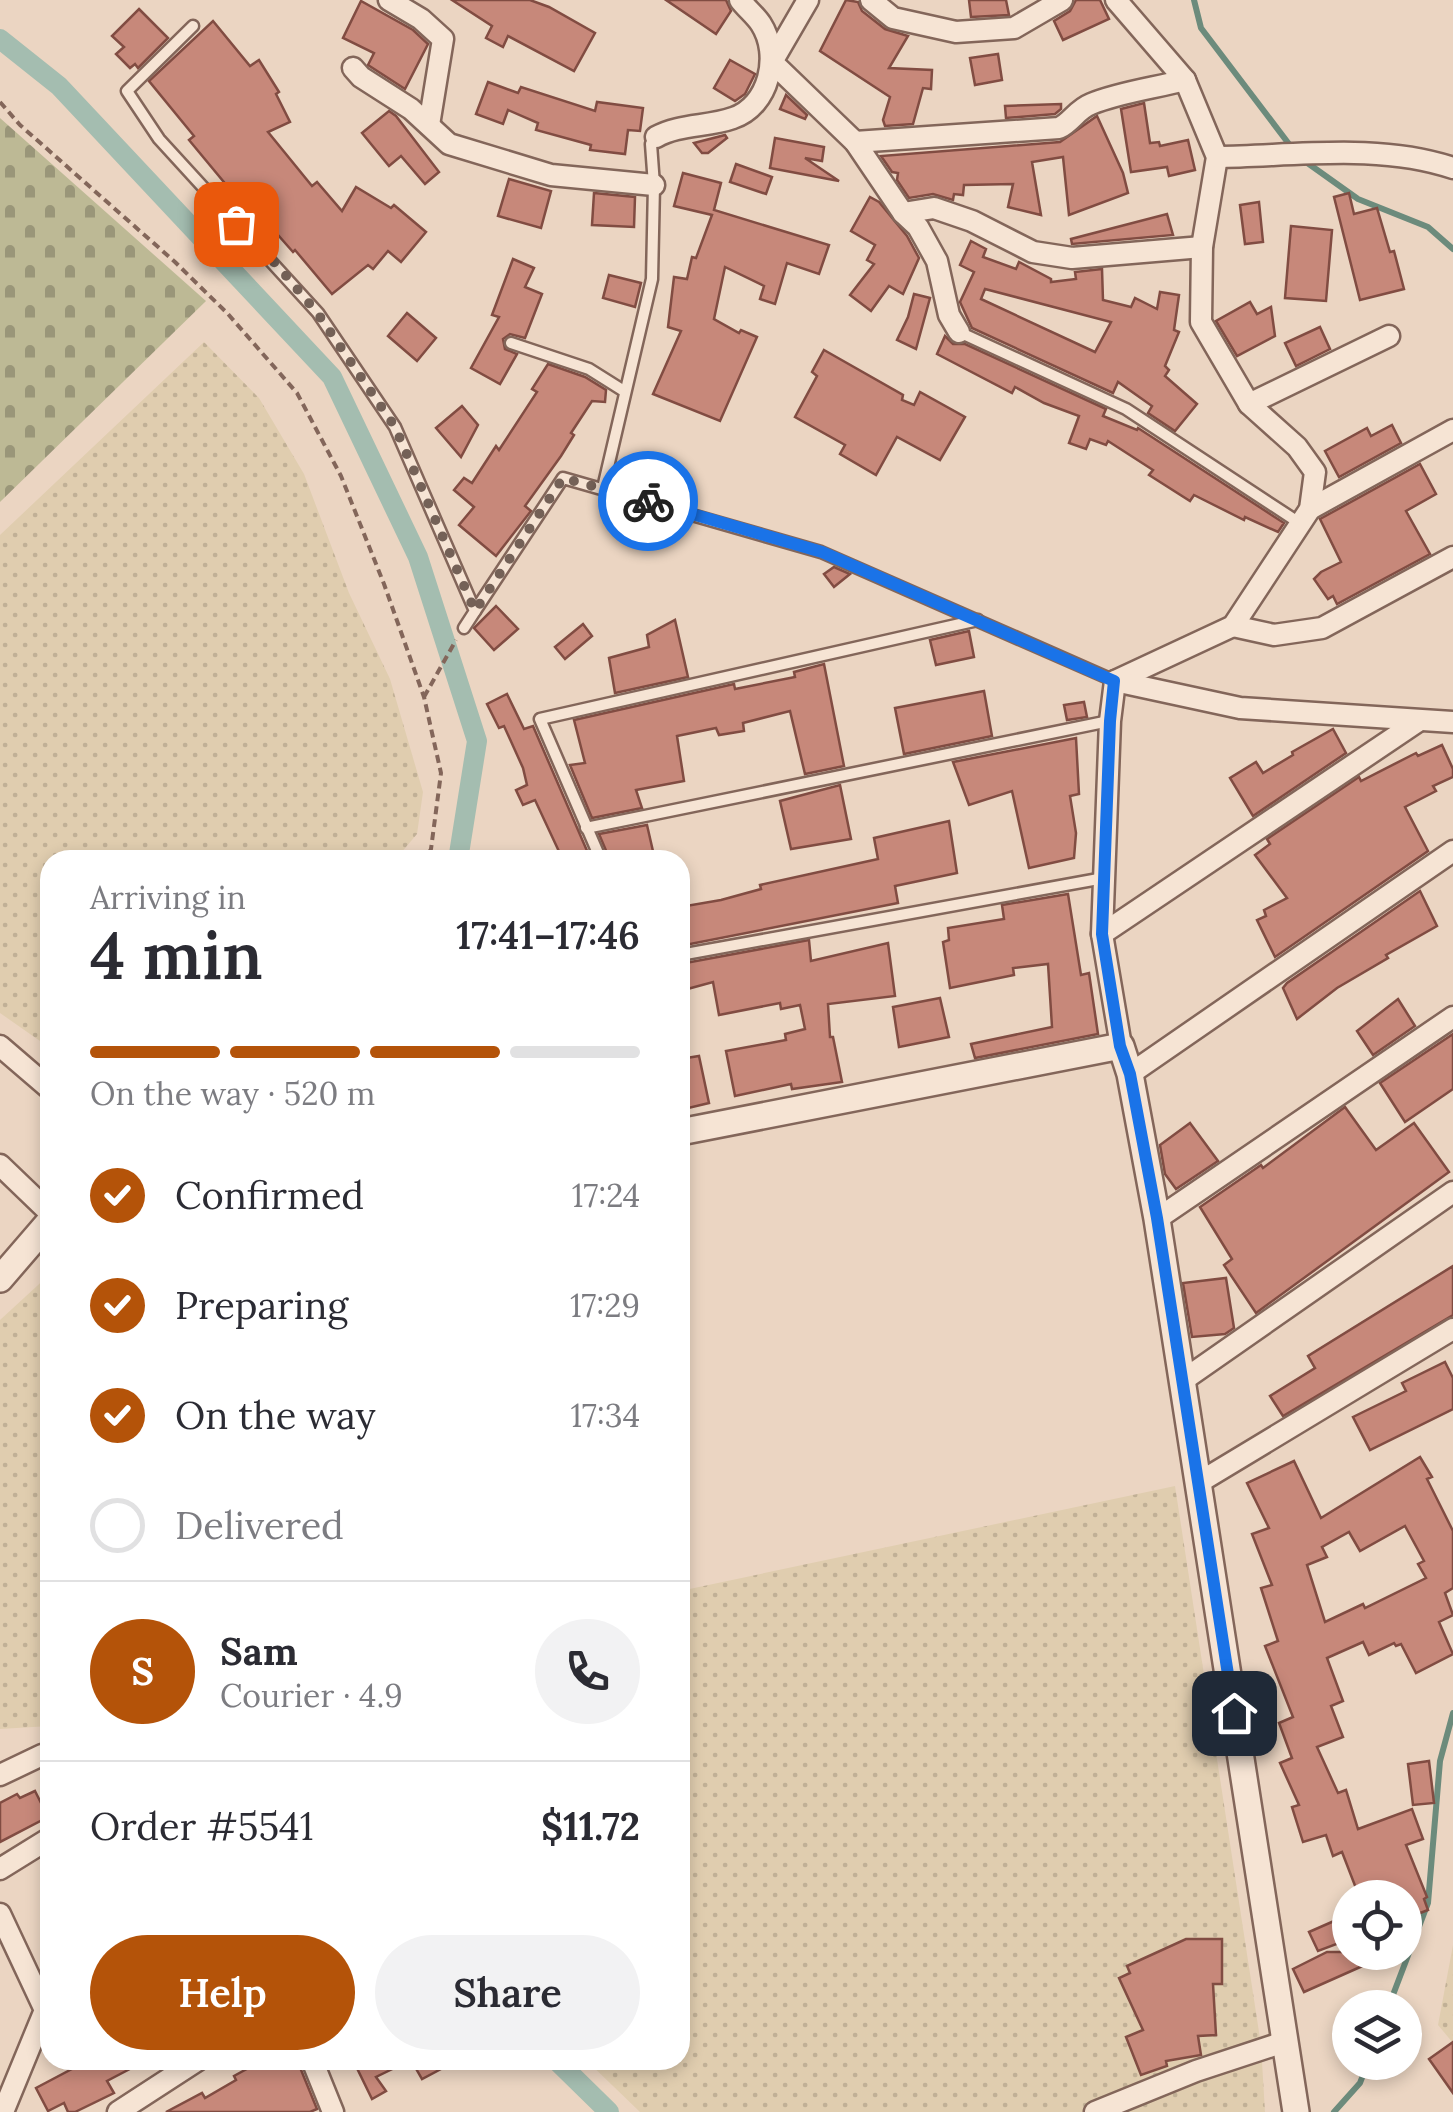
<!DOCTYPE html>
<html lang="en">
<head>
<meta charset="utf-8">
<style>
	:root { --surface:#fff; --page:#f2f2f3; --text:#2b2b33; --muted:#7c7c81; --line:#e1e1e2; --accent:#b45309 }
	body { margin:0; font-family:Lora,serif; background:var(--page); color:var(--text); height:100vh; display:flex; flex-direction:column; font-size:38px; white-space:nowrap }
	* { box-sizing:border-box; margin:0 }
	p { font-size:32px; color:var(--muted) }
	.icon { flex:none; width:55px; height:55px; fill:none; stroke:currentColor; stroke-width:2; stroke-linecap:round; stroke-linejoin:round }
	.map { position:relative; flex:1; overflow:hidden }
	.side { position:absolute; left:40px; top:850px; width:650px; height:1220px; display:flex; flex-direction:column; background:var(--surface); border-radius:30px; box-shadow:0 5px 15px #0003 }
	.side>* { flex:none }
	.buttons { position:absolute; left:1332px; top:1880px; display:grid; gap:20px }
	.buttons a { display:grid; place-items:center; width:90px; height:90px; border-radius:50%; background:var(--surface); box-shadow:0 5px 15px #0003; font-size:50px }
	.pin { position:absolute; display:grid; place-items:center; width:85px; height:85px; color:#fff; margin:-42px; border-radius:20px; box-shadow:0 5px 15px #0006 }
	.courier { position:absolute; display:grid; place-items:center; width:100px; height:100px; margin:-50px; border:8px solid #1a73e8; border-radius:50%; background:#fff; color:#222; box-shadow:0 2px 12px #0007 }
	.head em { font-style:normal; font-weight:600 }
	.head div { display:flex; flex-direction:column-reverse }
	.head { display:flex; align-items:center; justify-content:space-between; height:170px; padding:0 50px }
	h1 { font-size:65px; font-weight:600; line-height:75px }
	.bar { display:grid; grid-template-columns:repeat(4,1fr); gap:15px 10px; align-content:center; height:120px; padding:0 50px }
	.bar i { height:12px; border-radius:8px; background:var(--line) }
	.bar .on { background:var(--accent) }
	.bar p { grid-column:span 4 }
	.line { display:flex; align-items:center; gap:25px; padding:0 50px; border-top:2px solid var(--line) }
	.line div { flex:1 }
	.round { display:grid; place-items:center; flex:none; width:105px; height:105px; border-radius:52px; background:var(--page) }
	ol { padding:0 50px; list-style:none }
	li { display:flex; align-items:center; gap:30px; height:110px }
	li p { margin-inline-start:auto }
	li .icon { padding:10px; border-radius:50%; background:var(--accent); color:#fff; stroke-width:4 }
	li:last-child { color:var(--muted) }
	li i { width:55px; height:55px; border:5px solid var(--line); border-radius:50% }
	.action { display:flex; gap:20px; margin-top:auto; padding:20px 50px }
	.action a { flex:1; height:115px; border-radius:60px; background:var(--accent); color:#fff; font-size:40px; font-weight:600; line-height:115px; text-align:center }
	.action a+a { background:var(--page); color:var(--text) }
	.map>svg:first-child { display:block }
</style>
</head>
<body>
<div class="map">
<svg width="1453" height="2112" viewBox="0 0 1453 2112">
	<defs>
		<pattern id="farmland-dots" width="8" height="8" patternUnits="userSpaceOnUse" patternTransform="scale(2.5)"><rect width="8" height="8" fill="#e0cdaf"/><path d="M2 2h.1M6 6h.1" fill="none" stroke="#c1b096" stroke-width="1.8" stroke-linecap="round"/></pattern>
		<pattern id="cemetery-stones" width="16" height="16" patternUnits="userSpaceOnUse" patternTransform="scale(2.5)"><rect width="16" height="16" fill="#bdb995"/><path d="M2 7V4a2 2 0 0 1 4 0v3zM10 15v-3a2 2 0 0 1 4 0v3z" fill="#9a9679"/></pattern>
	</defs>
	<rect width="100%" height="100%" fill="#ebd5c2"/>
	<!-- farmland -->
	<g fill="url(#farmland-dots)">
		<path d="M204 342 259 398 304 474 349 593 390 679 423 792 417 834 395 860H50V1048L0 1013V535Z"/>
		<path d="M50 1274V1726L0 1729V1320Z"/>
		<path d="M1175 1486 1261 2045 1265 2112H640L586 2060H680V1591Z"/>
		<path d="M1453 1945V2043L1438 2025Z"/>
	</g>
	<!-- cemetery -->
	<path fill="url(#cemetery-stones)" d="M0 118 206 301 0 502Z"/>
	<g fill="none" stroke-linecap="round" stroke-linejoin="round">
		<!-- stream -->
		<g stroke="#6c8b7c" stroke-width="6">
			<path d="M1194 0 1201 28 1292 148"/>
			<path d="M1299 157 1358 199 1428 227 1453 249"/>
			<path d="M1388 2008 1428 1903 1440 1761 1453 1713"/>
			<path d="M1334 2112 1360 2083 1368 2062"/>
		</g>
		<!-- canal -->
		<g stroke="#a4bdb0" stroke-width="20">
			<path d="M0 39 59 86 332 377 418 557 477 741 458 860"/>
			<path d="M556 2060 609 2112"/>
		</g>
	</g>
	<!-- building -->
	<g fill="#c7887a" stroke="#814c42" stroke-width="2.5" fill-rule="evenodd">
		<path d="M452 0H530L549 7 595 33 574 71 508 36 503 47 486 38 492 26Z"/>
		<path d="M666 0H726L731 11 716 34Z"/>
		<path d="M846 0 858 2 862 11 885 29 908 36 889 68 932 70 931 89 923 88 913 124 885 126 883 120 890 97 820 51Z"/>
		<path d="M969 0H1006L1009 15 971 17Z"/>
		<path d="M1076 0H1100L1109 19 1063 40 1054 21 1070 11Z"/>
		<path d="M361 1 413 30 428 44 405 89 368 65 374 53 343 38Z"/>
		<path d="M139 9 168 38 138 68 135 64 130 68 116 54 124 47 112 36Z"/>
		<path d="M213 21 250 66 259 60 279 92 276 94 290 122 268 132 312 186 317 182 342 211 356 187 391 208 394 205 426 232 401 262 388 251 373 269 368 265 332 294 295 250 293 252 263 218 257 222 189 140 194 136 149 81Z"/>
		<path d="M998 54 1002 80 975 85 970 58Z"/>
		<path d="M730 60 755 74 745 94 735 101 714 88Z"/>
		<path d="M488 82 518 93 521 87 595 111 597 102 643 108 640 131 628 130 625 154 590 150 591 145 536 130 538 123 508 110 503 124 476 114Z"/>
		<path d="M786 95 807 115 805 119 780 109Z"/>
		<path d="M1144 103 1150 143 1159 142 1160 146 1188 140 1195 170 1169 176 1167 167 1131 172 1121 109Z"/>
		<path d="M1061 104V109L1055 114 1006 118 1005 106Z"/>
		<path d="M389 111 396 116 439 172 425 184 401 156 389 166 362 133Z"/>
		<path d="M1097 116 1123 173 1128 193 1069 215 1063 157 1032 162 1041 215 1008 207 1013 184 964 185 963 195 954 194 953 200 933 194 909 198 897 180 898 173 892 172 881 156 1060 142Z"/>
		<path d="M725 135 727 138 708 153H702L694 143Z"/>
		<path d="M775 138 824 147 822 161 805 158 839 181 770 168Z"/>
		<path d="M736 164 772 177 766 194 730 182Z"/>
		<path d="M683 173 721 183 714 210 829 245 819 274 787 263 775 304 760 299 764 286 725 267 714 319 739 333 741 330 757 337 720 421 653 394 681 331 668 327 674 277 687 279 692 257 696 258 712 215 674 206Z"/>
		<path d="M509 179 551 191 541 228 498 216Z"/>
		<path d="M594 193 635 197 634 227 592 225Z"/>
		<path d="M1349 193 1354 214 1377 208 1390 252 1394 251 1404 289 1360 300 1334 197Z"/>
		<path d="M870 197 879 202 907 236 919 258 903 294 889 286 871 311 850 295 874 264 867 260 875 245 851 231Z"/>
		<path d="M1259 202 1263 242 1245 244 1240 205Z"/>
		<path d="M1167 214 1173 235 1072 244 1071 239Z"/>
		<path d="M1291 226 1332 230 1326 301 1285 298Z"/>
		<path d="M971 241 986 249 983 257 1016 269 1019 262 1051 279V282L1076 279 1075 272 1102 269 1103 300 1131 307 1135 298 1157 309 1160 292 1179 295 1174 330 1179 332 1165 366 1169 370 1165 376 1197 404 1175 431 1148 413 1152 406 1118 382 1113 393 972 328 960 302 974 272 960 265ZM985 289 1111 322 1095 352 981 299Z"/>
		<path d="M513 259 534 268 525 287 542 294 525 338 510 334 503 339 505 349 517 354 500 384 471 368 499 317 492 315Z"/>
		<path d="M609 275 641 283 635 307 603 298Z"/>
		<path d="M914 294 930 298 916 349 897 340 908 317Z"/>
		<path d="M1250 302 1257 314 1271 307 1275 336 1237 356 1216 321Z"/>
		<path d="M407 313 436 338 417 361 388 336Z"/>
		<path d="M1320 327 1330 349 1296 366 1285 343Z"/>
		<path d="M945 336 953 344H965L1106 409 1103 416 1137 430 1138 428 1284 523 1278 532 1245 517 1244 520 1194 495 1190 501 1149 475 1153 470 1108 441 1106 445 1090 439 1086 449 1069 443 1079 416 1044 403 1015 387 1012 393 937 354Z"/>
		<path d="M824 350 903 395 902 400 914 405 920 392 965 417 940 460 897 437 876 475 840 454 845 445 795 417 817 376 812 372Z"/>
		<path d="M548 364 585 377 606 390 605 402 592 401 571 433 574 435 561 456 525 506 531 511 496 556 459 525 474 507 454 490 464 478 472 483 496 446 499 450 537 392 532 389Z"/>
		<path d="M462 406 478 425 461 457 436 428Z"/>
		<path d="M1392 425 1401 443 1339 477 1325 451 1367 428 1371 436Z"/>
		<path d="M1420 464 1436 494 1406 511 1430 554 1337 604 1333 596 1328 599 1314 579 1321 572 1341 562 1320 519Z"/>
		<path d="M834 567 850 574 834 587 824 574Z"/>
		<path d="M496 606 518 629 494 650 474 628Z"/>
		<path d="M675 620 688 677 615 693 609 658 649 647 647 635Z"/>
		<path d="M583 624 592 636 565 659 555 647Z"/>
		<path d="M969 631 974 657 936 665 930 640Z"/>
		<path d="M824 664 844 766 805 774 790 711 743 723 744 731 719 735 716 728 677 736 684 781 636 790 642 808 592 818 570 765 585 763 574 720 734 684 735 689 795 677 794 672Z"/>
		<path d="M984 691 992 736 904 754 895 708Z"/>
		<path d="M507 694 524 729 533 726 591 860H563L535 800 523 805 516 790 527 785 523 768 504 726 499 728 487 704Z"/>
		<path d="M1084 702 1087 717 1067 720 1064 705Z"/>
		<path d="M1333 729 1346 753 1253 816 1230 778 1256 762 1263 773 1293 755 1292 752Z"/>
		<path d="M1076 738 1079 794 1070 796 1076 833 1074 858 1029 868 1012 791 969 805 953 762Z"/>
		<path d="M1442 745 1453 769V777L1433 786 1436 791 1405 807 1428 851 1275 957 1257 920 1266 916 1264 910 1287 898 1255 855 1270 844 1267 839 1359 777 1361 781 1416 753 1418 756Z"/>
		<path d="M840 785 851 839 791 849 780 801Z"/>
		<path d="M949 821 957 873 895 886 898 903 680 946V907L721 900 761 889 760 885 878 859 874 838Z"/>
		<path d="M647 825 655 860H610L599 834Z"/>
		<path d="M1420 891 1437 926 1386 955 1388 958 1337 988 1297 1019 1283 988 1287 983Z"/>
		<path d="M1068 894 1081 975 1089 973 1098 1034 975 1058 971 1044 1052 1027 1048 964 1013 968 1014 975 950 988 943 942 949 940 948 928 1004 919 1002 905Z"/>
		<path d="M809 940 811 961 888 943 895 996 828 1004 830 1037H833L842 1082 792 1089 791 1084 735 1096 726 1051 786 1040 785 1034 805 1029 800 1005 781 1009 780 1003 719 1015 713 982 680 991V964Z"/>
		<path d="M940 998 949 1037 899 1047 893 1007Z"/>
		<path d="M1398 999 1415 1026 1373 1055 1357 1031Z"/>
		<path d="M1453 1034V1089L1405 1122 1380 1083Z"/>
		<path d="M699 1056 709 1103 680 1110V1059Z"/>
		<path d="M1345 1107 1376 1150 1414 1123 1449 1172 1256 1313 1224 1265 1232 1259 1200 1207 1261 1165 1263 1168Z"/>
		<path d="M1190 1123 1218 1161 1176 1189 1165 1174 1160 1145Z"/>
		<path d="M1453 1266V1315L1283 1416 1270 1396 1315 1368 1308 1356Z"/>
		<path d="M1226 1278 1234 1328 1225 1334 1192 1337 1183 1283Z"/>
		<path d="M1445 1362 1453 1378V1409L1370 1450 1353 1417 1406 1391 1402 1383Z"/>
		<path d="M1420 1457 1432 1477 1427 1479 1453 1531V1588L1445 1593 1453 1615 1439 1622 1453 1654 1416 1673 1401 1644 1396 1646 1394 1643 1369 1655 1363 1642 1327 1658 1343 1701 1331 1706 1343 1737 1317 1747 1338 1793 1346 1790 1358 1829 1412 1809 1423 1839 1406 1845 1427 1897 1424 1899 1428 1910 1405 1919V1898H1393L1388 1886 1359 1896 1342 1852 1333 1856 1326 1835 1303 1842 1292 1807 1299 1805 1280 1763 1292 1758 1279 1723 1293 1717 1265 1646 1278 1641 1261 1588 1272 1585 1252 1534 1269 1528 1247 1483 1294 1461 1321 1518ZM1405 1526 1424 1561 1418 1564 1426 1578 1365 1608 1363 1604 1325 1622 1307 1565 1327 1557 1322 1547 1349 1532 1360 1551Z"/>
		<path d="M1429 1761 1434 1803 1413 1805 1408 1764Z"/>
		<path d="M35 1791 48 1817 0 1842V1803L17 1794 20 1798Z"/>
		<path d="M1350 1914V1939L1318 1951 1309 1932Z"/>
		<path d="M1186 1939H1222V1984H1213L1216 2035 1198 2036 1201 2055 1166 2061 1167 2066 1141 2075 1126 2037 1143 2030 1119 1978 1130 1973 1127 1966Z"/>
		<path d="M1327 1952H1394L1304 1992 1293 1969Z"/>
		<path d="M1453 2042V2093L1429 2059Z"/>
		<path d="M89 2060H147L107 2081 114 2093 75 2112H68L64 2103 48 2111 36 2088Z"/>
		<path d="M263 2060H297L317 2109 310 2112H166L202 2093 205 2098 236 2080 234 2076Z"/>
		<path d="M353 2060H411L376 2077 386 2091 372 2099Z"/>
		<path d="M424 2060H458L422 2079 414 2065Z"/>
	</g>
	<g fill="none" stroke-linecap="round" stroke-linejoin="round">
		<!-- service casing -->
		<g stroke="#83665a" stroke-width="15">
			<g id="service">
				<path d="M193 26 127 91 159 139 318 313 395 427 475 611 464 628"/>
				<path d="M959 332 1126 409 1301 524"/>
				<path d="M511 343 589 369 624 391"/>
				<path d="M603 488 652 279 654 185 651 144 656 137"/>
				<path d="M475 611 563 478 821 552 1115 681"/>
				<path d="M586 828 1109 721"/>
				<path d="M601 860 540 719 978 620"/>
				<path d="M680 955 1104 878"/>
			</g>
		</g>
		<!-- minor casing -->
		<g stroke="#83665a" stroke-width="25">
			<g id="minor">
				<path d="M389 0 421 19 443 39 429 125"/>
				<path d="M808 0 772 62 855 142 903 213 918 227 937 261 949 315 959 332"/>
				<path d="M871 0 893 18 956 32 1014 28 1062 0"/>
				<path d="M1116 0 1185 80 1217 157 1202 247 1201 322 1249 404 1297 447 1315 472 1310 509 1233 626 1115 681 1110 721 1102 934 1121 1046"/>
				<path d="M353 68 361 77 411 109 449 144 551 175 654 185"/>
				<path d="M656 137C679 124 708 127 733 118 769 106 781 55 761 24 755 15 746 8 740 0"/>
				<path d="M855 142 1059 128C1072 122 1076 110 1091 104 1120 92 1155 88 1185 80"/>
				<path d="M1217 157C1294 156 1379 143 1453 168"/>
				<path d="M903 213 934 208 972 221 1033 252 1072 258 1202 247"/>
				<path d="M1249 404 1389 336"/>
				<path d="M1310 509 1453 430"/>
				<path d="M1233 626 1274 635 1322 628 1453 557"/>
				<path d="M1115 681 1240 708 1453 722"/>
				<path d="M1102 934 1417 722"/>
				<path d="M0 1046 50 1089"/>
				<path d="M1130 1074 1453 851"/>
				<path d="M0 1165 50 1213"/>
				<path d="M1157 1219 1453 1017"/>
				<path d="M1182 1381 1453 1192"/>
				<path d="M1198 1483 1453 1329"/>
				<path d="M0 1775 42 1755 50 1757"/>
				<path d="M0 1869 50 1838"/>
				<path d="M0 1914 45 2010 3 2112"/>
				<path d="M312 2060 333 2112"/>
				<path d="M118 2112 198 2060"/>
				<path d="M1095 2112 1196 2071 1284 2042"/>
			</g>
		</g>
		<!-- tertiary casing -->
		<g stroke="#83665a" stroke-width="30">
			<g id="tertiary">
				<path d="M680 1132 1121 1046 1130 1074 1157 1219 1296 2112"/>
				<path d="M0 1279 50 1221"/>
			</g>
		</g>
		<!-- path -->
		<g stroke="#83665a" stroke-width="4" stroke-dasharray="8 5" stroke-linecap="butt">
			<path d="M0 102 20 125 175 262 228 314 297 393 341 476 384 584 424 697 441 773 431 849 425 860"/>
			<path d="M424 697 456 640"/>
		</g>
		<!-- service -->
		<use href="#service" stroke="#f6e4d4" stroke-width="10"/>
		<!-- minor -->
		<use href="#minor" stroke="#f6e4d4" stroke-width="20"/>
		<!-- tertiary -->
		<use href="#tertiary" stroke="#f6e4d4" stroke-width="25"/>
	</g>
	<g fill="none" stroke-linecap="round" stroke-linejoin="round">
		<!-- done -->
		<path stroke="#746157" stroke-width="10" stroke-dasharray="0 18" d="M236 224 278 266 318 314 395 427 475 611 563 478 648 501"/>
		<!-- route -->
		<path stroke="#1a73e8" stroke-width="12" d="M648 501 822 552 1114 681 1110 721 1102 934 1120 1046 1130 1074 1157 1218 1234 1713"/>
	</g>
</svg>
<div class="buttons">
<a><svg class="icon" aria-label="locate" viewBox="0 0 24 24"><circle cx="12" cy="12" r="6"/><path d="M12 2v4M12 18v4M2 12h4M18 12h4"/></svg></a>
<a><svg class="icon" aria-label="layers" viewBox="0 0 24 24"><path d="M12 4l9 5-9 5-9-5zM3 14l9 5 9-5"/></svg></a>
</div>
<div class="pin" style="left:236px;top:224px;background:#ea580c"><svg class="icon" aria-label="bag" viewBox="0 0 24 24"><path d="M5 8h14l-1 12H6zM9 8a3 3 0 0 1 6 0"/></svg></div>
<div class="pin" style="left:1234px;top:1713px;background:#1f2937"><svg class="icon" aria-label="home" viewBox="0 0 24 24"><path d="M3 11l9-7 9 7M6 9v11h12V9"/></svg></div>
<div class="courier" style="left:648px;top:501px"><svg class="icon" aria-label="bike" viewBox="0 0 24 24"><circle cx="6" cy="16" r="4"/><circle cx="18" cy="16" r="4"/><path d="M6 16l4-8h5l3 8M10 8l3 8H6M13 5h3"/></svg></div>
<section class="side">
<div class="head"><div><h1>4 min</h1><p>Arriving in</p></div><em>17:41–17:46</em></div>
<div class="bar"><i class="on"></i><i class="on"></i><i class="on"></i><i></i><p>On the way · 520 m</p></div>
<ol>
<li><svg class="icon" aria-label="check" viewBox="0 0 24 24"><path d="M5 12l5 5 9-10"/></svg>Confirmed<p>17:24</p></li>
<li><svg class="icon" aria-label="check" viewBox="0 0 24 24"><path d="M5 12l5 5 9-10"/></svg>Preparing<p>17:29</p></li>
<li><svg class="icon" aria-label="check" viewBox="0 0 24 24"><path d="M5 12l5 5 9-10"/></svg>On the way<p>17:34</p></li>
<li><i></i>Delivered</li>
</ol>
<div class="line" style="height:180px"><b class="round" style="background:var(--accent);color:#fff">S</b><div><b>Sam</b><p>Courier · 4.9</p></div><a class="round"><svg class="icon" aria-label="phone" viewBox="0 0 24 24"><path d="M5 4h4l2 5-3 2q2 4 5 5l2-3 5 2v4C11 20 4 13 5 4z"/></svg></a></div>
<div class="line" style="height:130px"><div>Order #5541</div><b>$11.72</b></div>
<div class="action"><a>Help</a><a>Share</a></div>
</section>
</div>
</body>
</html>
